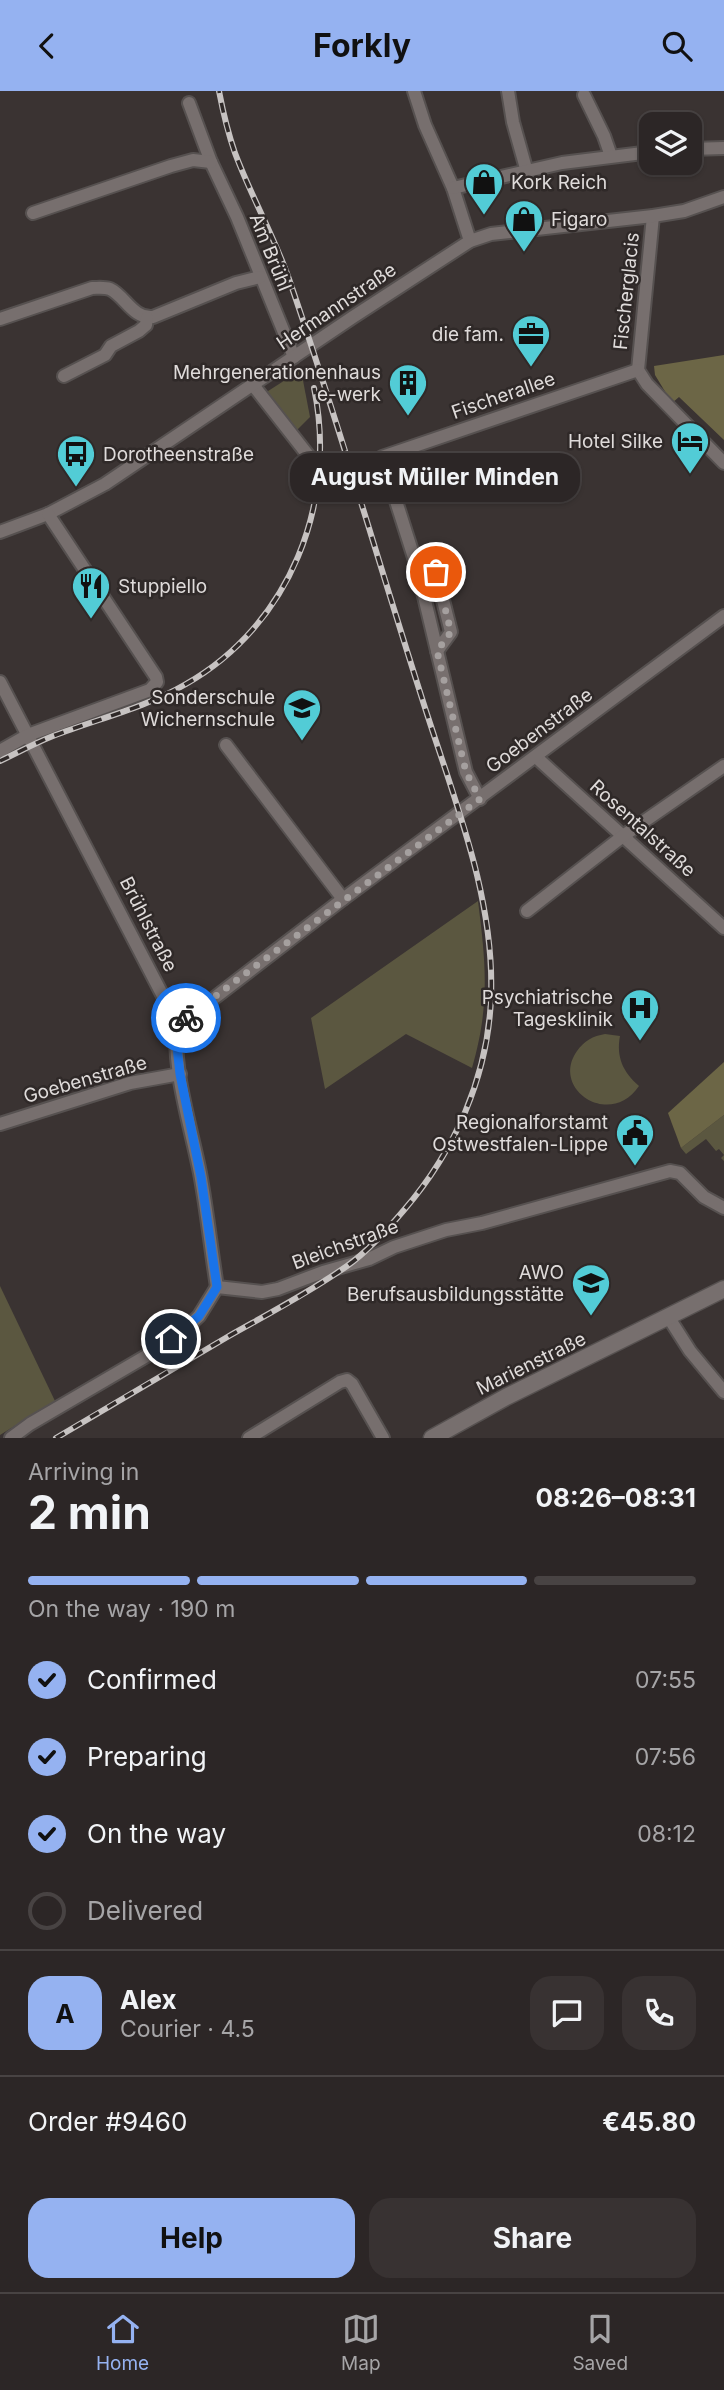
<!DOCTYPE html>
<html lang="en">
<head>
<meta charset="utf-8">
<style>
	:root { --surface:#2c2626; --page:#383232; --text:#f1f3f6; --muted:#a6a5a7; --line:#484343; --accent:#95b2f1 }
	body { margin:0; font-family:Inter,sans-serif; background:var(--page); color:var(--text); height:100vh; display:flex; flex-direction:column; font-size:26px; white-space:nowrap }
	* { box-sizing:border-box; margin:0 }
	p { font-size:23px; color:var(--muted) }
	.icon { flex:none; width:38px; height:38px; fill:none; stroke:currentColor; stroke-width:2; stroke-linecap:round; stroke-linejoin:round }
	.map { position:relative; height:1347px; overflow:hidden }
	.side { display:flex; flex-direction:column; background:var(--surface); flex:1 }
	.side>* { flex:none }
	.controls { position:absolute; left:639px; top:21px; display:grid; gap:14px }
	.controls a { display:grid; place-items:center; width:63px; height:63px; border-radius:14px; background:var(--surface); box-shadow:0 2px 5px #0004,0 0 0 2px var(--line); font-size:35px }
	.pin { position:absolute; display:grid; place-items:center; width:60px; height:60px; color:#fff; margin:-30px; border:4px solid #fff; border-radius:50%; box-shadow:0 2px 7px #0007 }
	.courier { position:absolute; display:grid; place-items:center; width:70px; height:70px; margin:-35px; border:5px solid #1a73e8; border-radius:50%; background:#fff; color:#222; box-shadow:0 2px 9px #0007 }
	.bubble { position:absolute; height:49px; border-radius:21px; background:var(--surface); box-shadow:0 2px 5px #0004,0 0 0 2px var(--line); font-size:23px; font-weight:700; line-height:49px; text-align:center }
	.head em { font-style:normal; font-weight:700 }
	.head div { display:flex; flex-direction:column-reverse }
	.head { display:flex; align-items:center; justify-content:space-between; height:119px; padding:0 28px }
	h1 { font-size:46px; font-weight:700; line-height:52px }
	.bar { display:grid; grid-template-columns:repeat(4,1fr); gap:10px 7px; align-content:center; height:84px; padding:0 28px }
	.bar i { height:9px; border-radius:5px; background:var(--line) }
	.bar .current { background:var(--accent) }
	.bar p { grid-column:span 4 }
	.line { display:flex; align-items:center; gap:18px; padding:0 28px; border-top:2px solid var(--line) }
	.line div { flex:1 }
	.round { display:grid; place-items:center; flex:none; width:74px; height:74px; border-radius:21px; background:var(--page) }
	ol { padding:0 28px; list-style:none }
	li { display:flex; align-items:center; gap:21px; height:77px }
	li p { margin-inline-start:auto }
	li .icon { padding:7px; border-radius:50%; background:var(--accent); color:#111; stroke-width:4 }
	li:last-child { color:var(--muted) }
	li i { width:38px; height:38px; border:4px solid var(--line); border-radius:50% }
	.action { display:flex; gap:14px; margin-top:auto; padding:14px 28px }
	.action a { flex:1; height:80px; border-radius:21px; background:var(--accent); color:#111; font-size:28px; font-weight:700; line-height:80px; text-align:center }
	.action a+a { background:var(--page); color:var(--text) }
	header { display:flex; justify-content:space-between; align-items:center; height:91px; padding:0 28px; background:var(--accent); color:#111; font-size:32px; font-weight:700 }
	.menu { display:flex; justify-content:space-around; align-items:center; height:98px; border-top:2px solid var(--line); background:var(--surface); font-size:19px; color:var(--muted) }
	.menu a { display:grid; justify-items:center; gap:4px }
	.menu .current { color:var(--accent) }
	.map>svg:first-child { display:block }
</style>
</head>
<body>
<header><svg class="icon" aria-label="back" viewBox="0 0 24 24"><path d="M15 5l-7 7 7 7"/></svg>Forkly<svg class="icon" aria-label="search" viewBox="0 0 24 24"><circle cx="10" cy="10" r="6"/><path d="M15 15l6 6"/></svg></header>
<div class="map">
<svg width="724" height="1347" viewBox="0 0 724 1347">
	<rect width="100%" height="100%" fill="#3a3332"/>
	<!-- green -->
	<g fill="#5b5740">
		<path d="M301 279 310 326 297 339 265 302Z"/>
		<path d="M478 810C486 873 490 915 472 977L406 943 325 998 311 927Z"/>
		<path d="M605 943 620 945C616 966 623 981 639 995 610 1038 550 998 577 960 584 950 593 945 605 943Z"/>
		<path d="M724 1024V1070L721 1067 724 1064 719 1058 716 1060 706 1048 686 1063 681 1057Z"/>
		<path d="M0 1195 55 1310 0 1344Z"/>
	</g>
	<!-- forest -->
	<g fill="#6c6646">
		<path d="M724 264V349L679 306 672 312 655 284 654 275Z"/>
		<path d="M724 971V1024L681 1057 668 1022Z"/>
	</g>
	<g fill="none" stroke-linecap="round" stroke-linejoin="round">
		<!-- minor casing -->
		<g stroke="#565150" stroke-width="16">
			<g id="minor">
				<path d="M414 0 425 34 453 97 470 150"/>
				<path d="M508 0 513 31 527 81"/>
				<path d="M584 4 604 45 611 65"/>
				<path d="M189 12 211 71 237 126 294 266"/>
				<path d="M690 58 724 57"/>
				<path d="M453 97 562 72 651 61"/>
				<path d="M33 122 171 75 193 69 211 71"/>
				<path d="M653 125 638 279 647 293 724 372"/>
				<path d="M0 228 92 197C98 197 104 196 110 198 125 205 133 228 153 226L236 192 260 186"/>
				<path d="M64 285 105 264 111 255 139 240 146 234 147 227"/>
				<path d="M253 294 311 368"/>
				<path d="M0 441 48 423 105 393 353 226 470 150 491 143 653 125 684 120 724 106"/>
				<path d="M417 476 436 481 451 541 437 560"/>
				<path d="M0 591 177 932C172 979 191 1036 200 1082 207 1120 211 1158 217 1196"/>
				<path d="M226 654 343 808"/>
				<path d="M0 660 28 644 150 599 157 591 156 586 48 423"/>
				<path d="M536 666 724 837"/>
				<path d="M480 708 466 681 417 476 382 366 638 279"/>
				<path d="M527 820 623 745 724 675"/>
				<path d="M177 932 200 918 343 808 724 525"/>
				<path d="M0 1033 130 992 180 983"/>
				<path d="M217 1196 262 1201 278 1198 323 1181 369 1168 394 1156 446 1139 482 1132 670 1080 680 1082 704 1106 724 1117"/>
				<path d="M669 1227 690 1260 724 1301"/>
				<path d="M11 1347 30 1333 160 1257 183 1240 199 1225 217 1196"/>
				<path d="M249 1347 340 1291 347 1289 352 1293 383 1347"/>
			</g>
		</g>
		<!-- tertiary casing -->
		<g stroke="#565150" stroke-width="19">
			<path id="tertiary" d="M432 1347 506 1306 724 1198"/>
		</g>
		<!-- minor -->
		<use href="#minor" stroke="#776f6e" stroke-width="12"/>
		<!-- tertiary -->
		<use href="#tertiary" stroke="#776f6e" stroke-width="16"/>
		<!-- rail casing -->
		<g stroke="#c7c3c2" stroke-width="6">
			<g id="rail">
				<path d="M0 670C17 662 35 652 53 645 97 628 145 617 186 593 290 534 338 411 314 297"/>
				<path d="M56 1347C113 1313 171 1279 229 1245 268 1223 310 1201 347 1175 368 1160 388 1138 404 1119 455 1060 488 985 491 907 495 810 457 716 428 626 381 480 339 333 289 188 274 145 251 105 235 62 228 42 223 21 219 0"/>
			</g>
		</g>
		<!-- rail -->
		<use href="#rail" stroke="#2f2928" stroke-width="3.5" stroke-dasharray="10" stroke-linecap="butt"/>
	</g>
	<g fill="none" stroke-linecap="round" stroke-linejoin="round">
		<!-- done -->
		<path stroke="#a5a09f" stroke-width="7" stroke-dasharray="0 12.6" d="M186 927 480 708 466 681 437 560 451 541 436 481"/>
		<!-- route -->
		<path stroke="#1a73e8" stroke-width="9" d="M171 1248 199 1225 217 1196 201 1086 180 983 176 947 177 932 186 927"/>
	</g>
	<!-- icons -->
	<defs>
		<g id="shop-pin" transform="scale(2.0125)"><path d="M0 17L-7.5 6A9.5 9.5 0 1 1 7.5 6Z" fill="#52ccd6" stroke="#2f2928"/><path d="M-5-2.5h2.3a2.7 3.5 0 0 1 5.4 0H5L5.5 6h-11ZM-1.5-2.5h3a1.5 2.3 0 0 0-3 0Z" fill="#111"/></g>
		<g id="office-pin" transform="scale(2.0125)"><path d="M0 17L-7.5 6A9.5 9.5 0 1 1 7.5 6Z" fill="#52ccd6" stroke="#2f2928"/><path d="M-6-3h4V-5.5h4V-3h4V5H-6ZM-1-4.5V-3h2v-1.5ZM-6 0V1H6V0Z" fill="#111"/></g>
		<g id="building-pin" transform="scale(2.0125)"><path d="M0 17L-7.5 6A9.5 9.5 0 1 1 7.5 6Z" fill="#52ccd6" stroke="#2f2928"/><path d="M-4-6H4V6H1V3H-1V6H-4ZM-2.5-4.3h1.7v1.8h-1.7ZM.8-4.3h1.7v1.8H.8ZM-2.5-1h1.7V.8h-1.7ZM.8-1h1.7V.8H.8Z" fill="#111"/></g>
		<g id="hotel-pin" transform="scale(2.0125)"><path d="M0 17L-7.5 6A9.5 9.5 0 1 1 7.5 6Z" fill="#52ccd6" stroke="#2f2928"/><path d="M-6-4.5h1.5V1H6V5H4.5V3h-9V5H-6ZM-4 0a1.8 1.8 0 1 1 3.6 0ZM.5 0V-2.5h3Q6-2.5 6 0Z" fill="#111"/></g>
		<g id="bus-pin" transform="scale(2.0125)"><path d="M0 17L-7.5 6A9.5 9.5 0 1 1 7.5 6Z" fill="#52ccd6" stroke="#2f2928"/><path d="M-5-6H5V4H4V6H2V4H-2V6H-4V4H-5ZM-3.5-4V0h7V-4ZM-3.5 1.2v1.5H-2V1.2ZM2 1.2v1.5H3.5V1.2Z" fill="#111"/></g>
		<g id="restaurant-pin" transform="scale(2.0125)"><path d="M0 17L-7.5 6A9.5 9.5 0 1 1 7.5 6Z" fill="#52ccd6" stroke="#2f2928"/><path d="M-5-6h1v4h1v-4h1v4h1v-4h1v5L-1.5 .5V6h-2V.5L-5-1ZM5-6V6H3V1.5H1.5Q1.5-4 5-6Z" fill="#111"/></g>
		<g id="school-pin" transform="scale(2.0125)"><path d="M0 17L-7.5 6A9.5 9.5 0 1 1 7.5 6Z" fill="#52ccd6" stroke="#2f2928"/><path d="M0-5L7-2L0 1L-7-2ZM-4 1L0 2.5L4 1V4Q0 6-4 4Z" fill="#111"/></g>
		<g id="hospital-pin" transform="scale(2.0125)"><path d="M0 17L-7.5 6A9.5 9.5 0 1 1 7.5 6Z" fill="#52ccd6" stroke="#2f2928"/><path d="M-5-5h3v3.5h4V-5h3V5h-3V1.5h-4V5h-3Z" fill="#111"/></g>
		<g id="civic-pin" transform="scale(2.0125)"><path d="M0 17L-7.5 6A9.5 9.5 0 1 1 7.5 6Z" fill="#52ccd6" stroke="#2f2928"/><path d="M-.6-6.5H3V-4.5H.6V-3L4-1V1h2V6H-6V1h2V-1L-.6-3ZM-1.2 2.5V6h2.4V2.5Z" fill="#111"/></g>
		<g id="university-pin" transform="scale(2.0125)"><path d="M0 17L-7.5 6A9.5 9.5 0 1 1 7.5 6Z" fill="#52ccd6" stroke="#2f2928"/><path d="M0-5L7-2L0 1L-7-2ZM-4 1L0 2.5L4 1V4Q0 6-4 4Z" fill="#111"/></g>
	</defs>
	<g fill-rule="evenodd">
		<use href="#shop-pin" x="484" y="91"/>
		<use href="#shop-pin" x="524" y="128"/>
		<use href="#office-pin" x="531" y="243"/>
		<use href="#building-pin" x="408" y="292"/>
		<use href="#hotel-pin" x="690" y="350"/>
		<use href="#bus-pin" x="76" y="363"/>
		<use href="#restaurant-pin" x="91" y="495"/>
		<use href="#school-pin" x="302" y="617"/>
		<use href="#hospital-pin" x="640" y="917"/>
		<use href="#civic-pin" x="635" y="1042"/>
		<use href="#university-pin" x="591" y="1192"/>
	</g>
	<g text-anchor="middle" stroke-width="5" stroke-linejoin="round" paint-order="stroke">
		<!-- poi labels -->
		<g font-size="19" fill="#dfdbda" stroke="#2f2928" text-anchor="end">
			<text x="511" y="98" text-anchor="start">Kork Reich</text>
			<text x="551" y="135" text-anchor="start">Figaro</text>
			<text x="504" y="250">die fam.</text>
			<text x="381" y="288">Mehrgenerationenhaus<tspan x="381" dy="22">e-werk</tspan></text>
			<text x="663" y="357">Hotel Silke</text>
			<text x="103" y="370" text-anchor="start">Dorotheenstraße</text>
			<text x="118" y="502" text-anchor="start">Stuppiello</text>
			<text x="275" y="613">Sonderschule<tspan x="275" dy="22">Wichernschule</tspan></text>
			<text x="613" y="913">Psychiatrische<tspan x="613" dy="22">Tagesklinik</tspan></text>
			<text x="608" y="1038">Regionalforstamt<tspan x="608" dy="22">Ostwestfalen-Lippe</tspan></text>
			<text x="564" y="1188">AWO<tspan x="564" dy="22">Berufsausbildungsstätte</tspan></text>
		</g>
		<!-- street labels -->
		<g font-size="19" fill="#dfdbda" stroke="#2f2928">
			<text transform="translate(271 161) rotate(68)" y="7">Am Brühl</text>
			<text transform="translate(626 200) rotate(-84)" y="7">Fischerglacis</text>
			<text transform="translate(336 215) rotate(-34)" y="7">Hermannstraße</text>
			<text transform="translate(503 304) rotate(-19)" y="7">Fischerallee</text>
			<text transform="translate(539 639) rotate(-37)" y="7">Goebenstraße</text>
			<text transform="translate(643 737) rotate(42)" y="7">Rosentalstraße</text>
			<text transform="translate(149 833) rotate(63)" y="7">Brühlstraße</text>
			<text transform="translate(85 988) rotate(-16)" y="7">Goebenstraße</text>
			<text transform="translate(345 1153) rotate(-20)" y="7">Bleichstraße</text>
			<text transform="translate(531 1272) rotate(-26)" y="7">Marienstraße</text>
		</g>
	</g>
</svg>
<div class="controls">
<a><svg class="icon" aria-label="layers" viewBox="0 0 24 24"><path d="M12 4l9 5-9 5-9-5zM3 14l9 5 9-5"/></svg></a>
</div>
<div class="pin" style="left:436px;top:481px;background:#ea580c"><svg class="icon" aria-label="bag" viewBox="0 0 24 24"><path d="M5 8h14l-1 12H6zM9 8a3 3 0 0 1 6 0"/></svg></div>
<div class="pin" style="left:171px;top:1248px;background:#1f2937"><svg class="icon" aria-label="home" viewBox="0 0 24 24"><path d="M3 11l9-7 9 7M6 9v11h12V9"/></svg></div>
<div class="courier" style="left:186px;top:927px"><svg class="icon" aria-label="bike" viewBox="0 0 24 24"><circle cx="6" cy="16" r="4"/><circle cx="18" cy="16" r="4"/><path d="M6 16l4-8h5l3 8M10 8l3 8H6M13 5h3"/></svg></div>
<div class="bubble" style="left:290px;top:362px;width:290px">August Müller Minden</div>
</div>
<section class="side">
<div class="head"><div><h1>2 min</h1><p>Arriving in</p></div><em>08:26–08:31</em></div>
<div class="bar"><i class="current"></i><i class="current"></i><i class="current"></i><i></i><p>On the way · 190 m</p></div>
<ol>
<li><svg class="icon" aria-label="check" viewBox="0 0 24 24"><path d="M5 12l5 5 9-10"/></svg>Confirmed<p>07:55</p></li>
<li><svg class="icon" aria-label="check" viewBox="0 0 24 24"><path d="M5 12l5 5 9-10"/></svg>Preparing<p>07:56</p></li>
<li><svg class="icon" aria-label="check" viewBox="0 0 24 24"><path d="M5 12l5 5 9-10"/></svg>On the way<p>08:12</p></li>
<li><i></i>Delivered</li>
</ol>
<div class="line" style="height:126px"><b class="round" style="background:var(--accent);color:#111">A</b><div><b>Alex</b><p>Courier · 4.5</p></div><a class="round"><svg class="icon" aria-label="chat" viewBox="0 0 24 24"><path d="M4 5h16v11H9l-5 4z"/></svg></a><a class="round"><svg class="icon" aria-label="phone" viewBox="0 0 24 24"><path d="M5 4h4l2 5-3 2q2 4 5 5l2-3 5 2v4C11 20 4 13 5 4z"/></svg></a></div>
<div class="line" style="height:91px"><div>Order #9460</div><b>€45.80</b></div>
<div class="action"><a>Help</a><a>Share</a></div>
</section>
<nav class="menu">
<a class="current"><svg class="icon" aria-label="home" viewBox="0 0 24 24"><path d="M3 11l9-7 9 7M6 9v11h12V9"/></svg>Home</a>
<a><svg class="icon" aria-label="map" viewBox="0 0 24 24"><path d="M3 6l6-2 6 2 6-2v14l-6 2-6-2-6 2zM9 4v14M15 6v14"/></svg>Map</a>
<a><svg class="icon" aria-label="saved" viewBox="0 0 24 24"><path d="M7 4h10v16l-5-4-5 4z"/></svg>Saved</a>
</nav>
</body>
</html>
